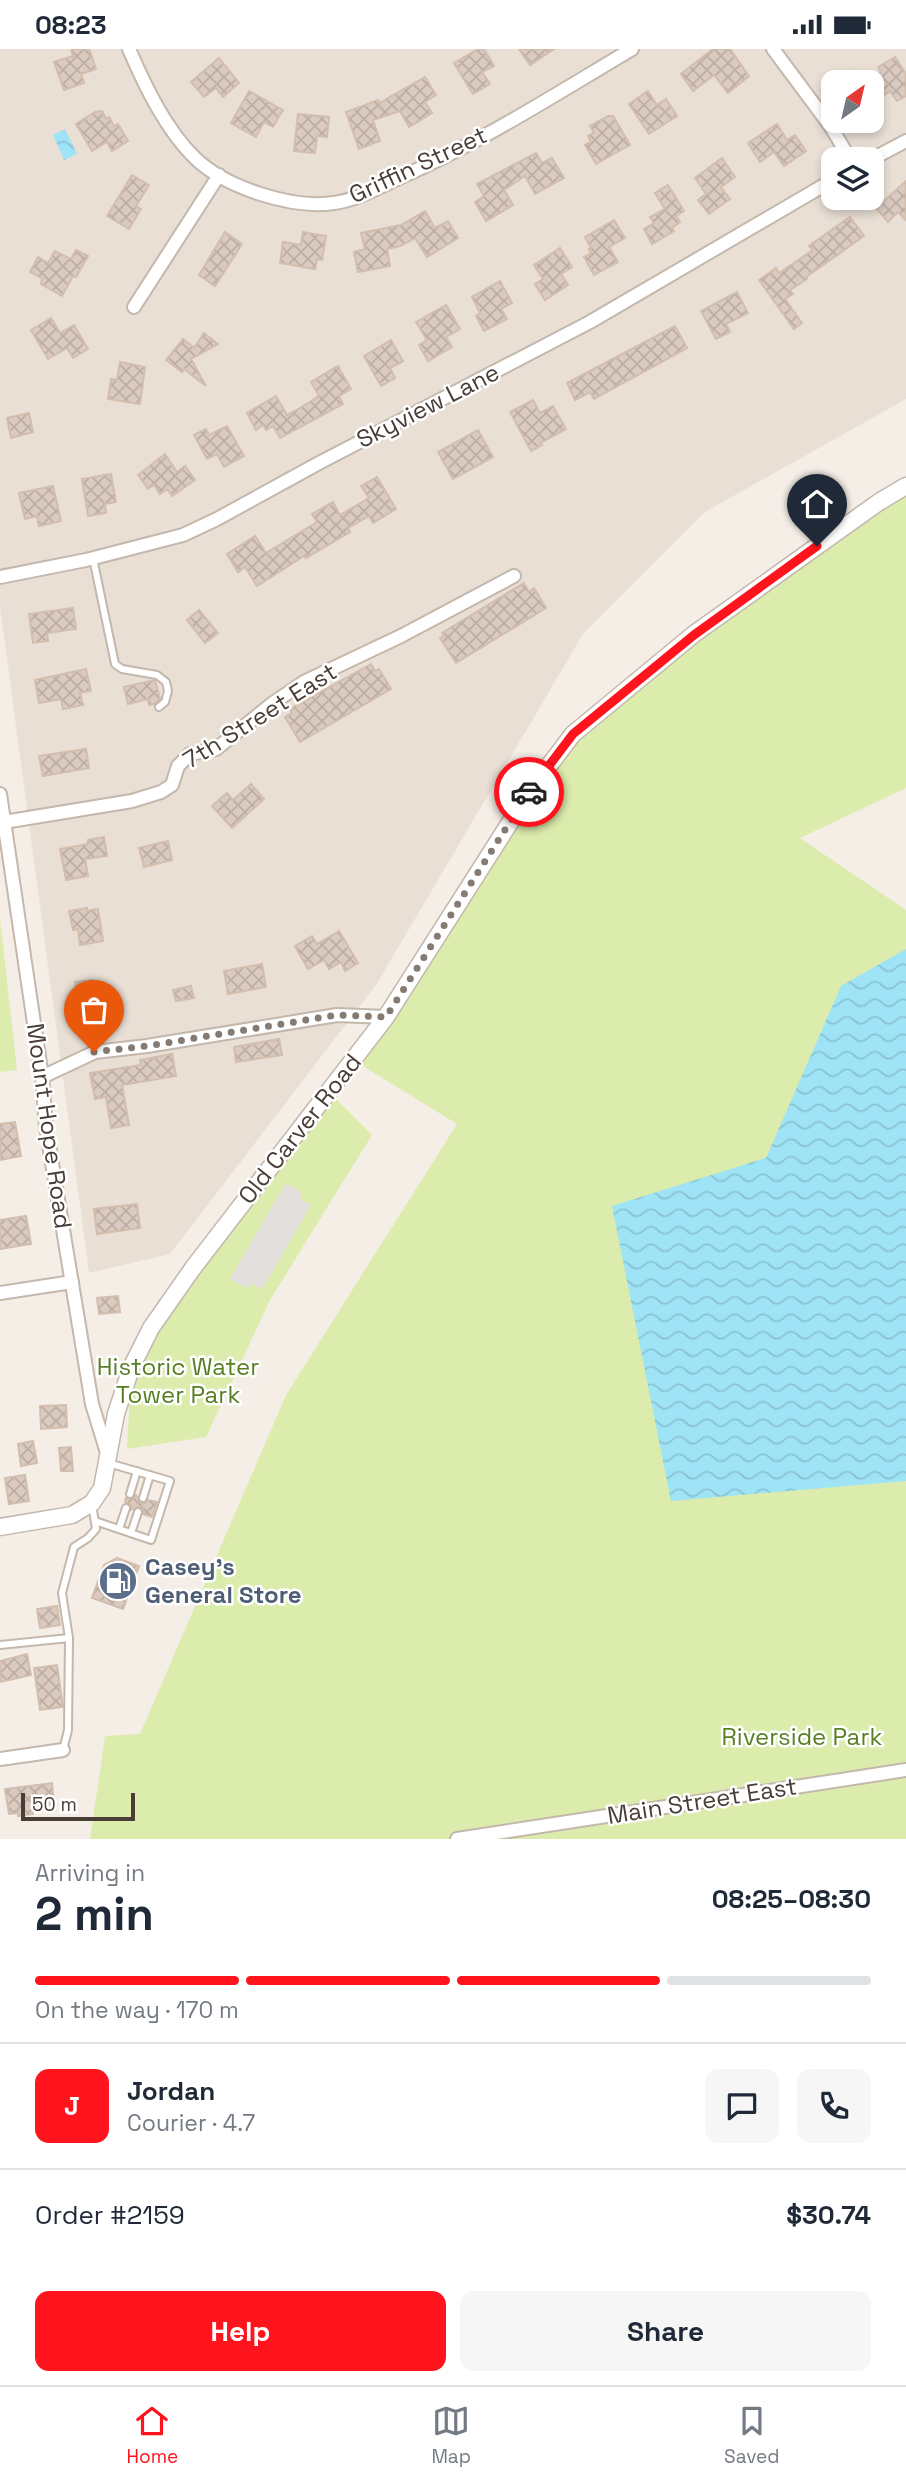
<!DOCTYPE html>
<html lang="en">
<head>
<meta charset="utf-8">
<style>
	:root { --surface:#fff; --page:#f6f6f7; --text:#1f2937; --muted:#747a83; --line:#e0e1e3; --accent:#ff141e }
	body { margin:0; font-family:"Space Grotesk",sans-serif; background:var(--page); color:var(--text); height:100vh; display:flex; flex-direction:column; font-size:26px; white-space:nowrap }
	* { box-sizing:border-box; margin:0 }
	p { font-size:23px; color:var(--muted) }
	.icon { flex:none; width:38px; height:38px; fill:none; stroke:currentColor; stroke-width:2; stroke-linecap:round; stroke-linejoin:round }
	.map { position:relative; height:1790px; overflow:hidden }
	.panel { display:flex; flex-direction:column; background:var(--surface); flex:1 }
	.panel>* { flex:none }
	.needle { width:46px; rotate:34deg }
	.buttons { position:absolute; left:821px; top:21px; display:grid; gap:14px }
	.buttons a { display:grid; place-items:center; width:63px; height:63px; border-radius:14px; background:var(--surface); box-shadow:0 4px 10px #0003; font-size:35px }
	.scale { position:absolute; left:21px; bottom:18px; width:114px; box-sizing:border-box; padding-left:7px; border:4px solid #493d35; border-top:0; font-size:19px; line-height:24px; white-space:nowrap; color:#493d35; -webkit-text-stroke:5px #fff; paint-order:stroke }
	.pin { position:absolute; display:grid; place-items:center; width:60px; height:60px; color:#fff; margin:-72px -30px; border-radius:50% 50% 50% 0; rotate:-45deg; box-shadow:0 0 7px #0007 }
	.pin .icon { rotate:45deg }
	.courier { position:absolute; display:grid; place-items:center; width:70px; height:70px; margin:-35px; border:5px solid #ff141e; border-radius:50%; background:#fff; color:#222; box-shadow:0 2px 9px #0007 }
	.overview em { font-style:normal; font-weight:700 }
	.overview div { display:flex; flex-direction:column-reverse }
	.overview { display:flex; align-items:center; justify-content:space-between; height:119px; padding:0 35px }
	h1 { font-size:46px; font-weight:700; line-height:52px }
	.bar { display:grid; grid-template-columns:repeat(4,1fr); gap:10px 7px; align-content:center; height:84px; padding:0 35px }
	.bar i { height:9px; border-radius:5px; background:var(--line) }
	.bar .selected { background:var(--accent) }
	.bar p { grid-column:span 4 }
	.line { display:flex; align-items:center; gap:18px; padding:0 35px; border-top:2px solid var(--line) }
	.line div { flex:1 }
	.round { display:grid; place-items:center; flex:none; width:74px; height:74px; border-radius:14px; background:var(--page) }
	.button { display:flex; gap:14px; margin-top:auto; padding:14px 35px }
	.button a { flex:1; height:80px; border-radius:14px; background:var(--accent); color:#fff; font-size:28px; font-weight:700; line-height:80px; text-align:center }
	.button a+a { background:var(--page); color:var(--text) }
	.status { display:flex; justify-content:space-between; align-items:center; height:49px; padding:0 35px; background:var(--surface); direction:ltr }
	.status svg { height:19px; fill:currentColor }
	.tab-bar { display:flex; justify-content:space-around; align-items:center; height:98px; border-top:2px solid var(--line); background:var(--surface); font-size:19px; color:var(--muted) }
	.tab-bar a { display:grid; justify-items:center; gap:4px }
	.tab-bar .selected { color:var(--accent) }
	.map>svg:first-child { display:block }
</style>
</head>
<body>
<div class="status"><b>08:23</b><svg viewBox="0 0 49 12"><path d="M0 12V9h3v3zM5 12V6h3v6zM10 12V3h3v9zM15 12V0h3v12zM26 1h20v11H26zM47 4h2v5h-2z"/></svg></div>
<div class="map">
<svg width="906" height="1790" viewBox="0 0 906 1790">
	<defs>
		<pattern id="water-waves" width="16" height="10" patternUnits="userSpaceOnUse" patternTransform="scale(1.75)"><rect width="16" height="10" fill="#9fe3f6"/><path d="M0 5q4-4 8 0t8 0" fill="none" stroke="#8ac4d4"/></pattern>
		<pattern id="building-cross-hatch" width="8" height="8" patternUnits="userSpaceOnUse" patternTransform="scale(1.75)"><rect width="8" height="8" fill="#dacabf"/><path d="M0 0l8 8M0 8l8-8" fill="none" stroke="#bdaea5"/></pattern>
	</defs>
	<rect width="100%" height="100%" fill="#f5eee7"/>
	<!-- residential -->
	<path fill="#e9dfd5" fill-rule="evenodd" d="M0 0H906V350L705 463 583 585 376 936 170 1205 89 1224 0 557ZM833 33H872V72H833ZM833 110H872V149H833Z"/>
	<!-- park -->
	<g fill="#dcecad">
		<path d="M906 438V739L800 789 906 861V1790H90L105 1687 140 1685 286 1346 457 1075 353 1011 573 685Z"/>
		<path d="M0 870 17 1021 0 1023Z"/>
		<path d="M329 1043 372 1086 270 1251 206 1388 127 1400 131 1319Z"/>
	</g>
	<!-- parking -->
	<path fill="#e3dfdc" d="M286 1134 302 1144 300 1147 302 1151 311 1156 262 1240 251 1235 246 1239 230 1230Z"/>
	<!-- water -->
	<g fill="url(#water-waves)">
		<path d="M65 80 77 105 64 111 53 86Z"/>
		<path d="M906 900V1432L671 1452 612 1157 766 1109 841 937Z"/>
	</g>
	<!-- building -->
	<g fill="url(#building-cross-hatch)" stroke="#d3beae" stroke-width="2">
		<path d="M71 0H89L96 20 81 25 84 34 64 41 54 13 73 7Z"/>
		<path d="M478 0H484L494 17 482 23 490 35 473 45 454 14Z"/>
		<path d="M519 0H554L530 16Z"/>
		<path d="M713 0H730L749 27 728 44 714 26 693 42 681 25Z"/>
		<path d="M895 8 906 25V47L897 52 890 42 883 47 871 28 881 23 878 18Z"/>
		<path d="M219 9 239 34 223 48 216 39 204 48 191 33Z"/>
		<path d="M425 28 436 46 425 53 432 64 409 78 400 62 373 71 380 92 359 100 346 63 378 51 379 54Z"/>
		<path d="M249 42 283 61 273 78 264 73 256 88 231 74Z"/>
		<path d="M648 42 657 56 666 50 677 67 649 85 629 55Z"/>
		<path d="M102 62 106 70 109 68 114 77 118 75 128 92 112 102 107 93 92 102 76 75 95 63Z"/>
		<path d="M298 65 329 68 327 88 317 87 315 104 294 102Z"/>
		<path d="M608 67H613L630 96 596 115 585 96 591 93 588 87 594 84 590 77Z"/>
		<path d="M777 75 787 91 795 86 806 102 784 117 774 103 760 113 748 94Z"/>
		<path d="M536 104 542 114 552 109 564 129 535 145 525 127 504 141 513 156 486 172 475 153 484 147 477 135Z"/>
		<path d="M722 109 735 128 721 138 730 150 709 165 698 151 706 145 695 129Z"/>
		<path d="M132 126 149 136 136 157 141 160 129 180 107 167Z"/>
		<path d="M906 132V171L898 163 888 173 876 159Z"/>
		<path d="M668 136 684 162 676 167 680 173 672 179 674 182 652 195 644 180 654 174 650 168 665 160 655 144Z"/>
		<path d="M425 162 435 179 448 172 458 189 427 208 415 189 400 197 387 200 390 217 358 223 354 203 365 200 361 184 401 176Z"/>
		<path d="M850 168 864 187 806 228 807 230 790 241 793 245 785 250 802 274 794 280 759 231 776 219 779 224 813 201 809 197Z"/>
		<path d="M614 171 625 189 609 198 618 213 594 226 584 208 591 204 589 200 591 199 585 188Z"/>
		<path d="M225 183 242 195 215 237 199 226Z"/>
		<path d="M303 183 326 187 322 211 317 210 315 220 280 214 283 193 301 196Z"/>
		<path d="M560 199 572 218 561 225 568 236 545 251 535 235 543 230 534 216Z"/>
		<path d="M76 201 88 207 76 228 73 227 62 247 41 235 42 229 30 223 38 208 48 214 55 202 71 210Z"/>
		<path d="M500 232 512 254 501 260 507 270 484 282 476 267 480 264 472 248Z"/>
		<path d="M737 243 748 264 726 275 730 283 716 290 701 262Z"/>
		<path d="M446 256 460 280 446 288 452 298 428 312 419 296 427 291 416 273Z"/>
		<path d="M51 269 60 284 74 276 88 300 73 309 67 299 48 310 31 281Z"/>
		<path d="M675 277 687 299 594 350 590 343 575 351 567 334Z"/>
		<path d="M204 284 218 295 191 310 206 337 184 320 182 323 166 311 183 290 194 299Z"/>
		<path d="M391 291 403 312 390 319 395 329 381 337 364 307Z"/>
		<path d="M120 313 145 318 140 355 108 350 111 330 117 331Z"/>
		<path d="M338 317 351 340 339 347 343 355 280 389 273 377 266 381 263 376 256 381 247 364 276 347 287 366 295 362 319 347 311 333Z"/>
		<path d="M533 351 540 364 553 357 566 380 540 394 542 396 531 402 510 363Z"/>
		<path d="M29 364 33 383 11 389 7 369Z"/>
		<path d="M227 377 244 407 224 418 217 405 207 410 194 386 206 380 209 386Z"/>
		<path d="M478 381 493 408 453 430 438 403Z"/>
		<path d="M165 405 177 423 185 417 195 431 172 447 167 440 160 445 154 436 148 440 138 426Z"/>
		<path d="M111 425 116 453 105 455 106 464 88 467 82 430Z"/>
		<path d="M377 428 396 460 373 474 369 467 348 479 350 483 306 509 304 507 257 537 245 518 238 523 227 505 255 487 266 504 317 473 312 465 333 453 340 466 369 449 361 437Z"/>
		<path d="M53 437 61 472 39 477 37 467 25 470 19 444Z"/>
		<path d="M524 534 529 543 534 539 546 559 456 614 440 589 444 587 442 584Z"/>
		<path d="M73 559 76 580 47 584 48 592 33 594 29 565Z"/>
		<path d="M199 561 218 584 205 594 187 571Z"/>
		<path d="M371 615 375 622 379 620 391 640 300 693 285 668 292 664 290 660Z"/>
		<path d="M86 620 91 642 80 644 83 656 63 660 61 650 39 654 35 631Z"/>
		<path d="M155 631 160 650 154 655 149 656 148 650 128 655 124 638Z"/>
		<path d="M86 700 89 719 43 727 39 707Z"/>
		<path d="M251 735 264 750 232 779 212 757 227 744 233 751Z"/>
		<path d="M104 788 107 807 85 810 88 827 66 831 60 800 88 795V791Z"/>
		<path d="M168 792 172 811 144 818 139 799Z"/>
		<path d="M87 859V862L98 860 103 892 80 896 78 880 73 881 69 862Z"/>
		<path d="M339 882 358 914 345 922 341 913 329 920 324 911 308 920 295 897 312 887 317 895Z"/>
		<path d="M262 915 266 938 228 945 224 922Z"/>
		<path d="M93 931 94 945 108 943 110 963 79 967 75 933Z"/>
		<path d="M191 937 194 949 176 952 173 941Z"/>
		<path d="M279 990 282 1006 236 1013 234 998Z"/>
		<path d="M172 1005 176 1027 122 1036 129 1076 111 1079 106 1048 95 1050 90 1024 141 1016 140 1011Z"/>
		<path d="M15 1073 21 1107 0 1111V1075Z"/>
		<path d="M137 1155 140 1179 97 1185 94 1160Z"/>
		<path d="M26 1167 31 1195 0 1200V1171Z"/>
		<path d="M118 1247 120 1263 99 1265 97 1249Z"/>
		<path d="M66 1356 67 1378 41 1380 40 1357Z"/>
		<path d="M33 1392 37 1414 21 1417 18 1395Z"/>
		<path d="M71 1398 73 1422H61L59 1399Z"/>
		<path d="M25 1426 29 1452 9 1455 5 1429Z"/>
		<path d="M136 1446 141 1454H145L148 1451 157 1453 152 1468 143 1465V1460L139 1457 131 1461V1456L125 1453 126 1449 132 1450Z"/>
		<path d="M117 1509 139 1517 123 1560 92 1549 104 1516Z"/>
		<path d="M57 1557 60 1576 40 1579 37 1560Z"/>
		<path d="M27 1605 31 1626 0 1633V1612Z"/>
		<path d="M57 1616 63 1658 40 1661 34 1619Z"/>
		<path d="M52 1734 54 1755 32 1757 33 1765 18 1767V1764L9 1765 5 1740Z"/>
	</g>
	<g fill="none" stroke-linecap="round" stroke-linejoin="round">
		<!-- service casing -->
		<g stroke="#c4b7ac" stroke-width="10">
			<g id="service">
				<path d="M93 509 115 615 122 620 157 626 166 633 168 642 165 653 159 658"/>
				<path d="M130 1445 137 1422"/>
				<path d="M143 1449 150 1426"/>
				<path d="M95 1472 151 1491 170 1432 108 1414"/>
				<path d="M119 1480 126 1459"/>
				<path d="M131 1484 138 1463"/>
				<path d="M0 1596 69 1589"/>
				<path d="M63 1701 68 1681 69 1589 62 1544 74 1498 88 1489 96 1480 92 1455"/>
			</g>
		</g>
		<!-- minor casing -->
		<g stroke="#c4b7ac" stroke-width="16">
			<g id="minor">
				<path d="M129 0C145 37 166 81 195 109 226 139 292 160 334 154 357 151 379 138 399 129 480 94 556 45 632 0"/>
				<path d="M773 0 831 78 850 110"/>
				<path d="M872 110 906 92"/>
				<path d="M134 258 219 126"/>
				<path d="M0 528 86 511 183 486 217 470 319 414 590 273 833 131"/>
				<path d="M0 745 42 1028 46 1078 92 1355 107 1404"/>
				<path d="M4 773 132 752 161 743 172 736 178 717 190 705 216 700 273 654 304 633 401 587 514 527"/>
				<path d="M42 1028 95 1003 147 997 337 966 386 968"/>
				<path d="M0 1244 72 1233"/>
				<path d="M0 1710 63 1701"/>
				<path d="M457 1790 906 1721"/>
			</g>
		</g>
		<!-- tertiary casing -->
		<g stroke="#c4b7ac" stroke-width="19">
			<path id="tertiary" d="M0 1478 72 1466 92 1454 102 1439 116 1365 131 1319 151 1279 193 1219 386 968 532 739 573 685 694 585 879 453 906 437"/>
		</g>
		<!-- service -->
		<use href="#service" stroke="#fff" stroke-width="6"/>
		<!-- minor -->
		<use href="#minor" stroke="#fff" stroke-width="12"/>
		<!-- tertiary -->
		<use href="#tertiary" stroke="#fff" stroke-width="16"/>
	</g>
	<g fill="none" stroke-linecap="round" stroke-linejoin="round">
		<!-- done -->
		<path stroke="#857b73" stroke-width="7" stroke-dasharray="0 12.6" d="M94 1003 147 997 337 966 386 968 529 743"/>
		<!-- route -->
		<path stroke="#ff141e" stroke-width="9" d="M529 743 573 685 694 586 817 497"/>
	</g>
	<!-- icons -->
	<defs>
		<g id="fuel-disc" transform="scale(2.0125)"><circle r="9.5" fill="#5c6f8a" stroke="#fff"/><path d="M-5.5-6h7V0h2V4h1.3V-2.5L3-4.5l.8-.8L6-3V5H2.5V1h-1V6h-7ZM-4.2-4.7v3.2H.2V-4.7Z" fill="#fff"/></g>
	</defs>
	<g fill-rule="evenodd">
		<use href="#fuel-disc" x="118" y="1532"/>
	</g>
	<g text-anchor="middle" stroke-width="5" stroke-linejoin="round" paint-order="stroke">
		<!-- street labels -->
		<g font-size="24" fill="#493d35" stroke="#fff">
			<text transform="translate(418 116) rotate(-25)" y="8">Griffin Street</text>
			<text transform="translate(428 357) rotate(-27)" y="8">Skyview Lane</text>
			<text transform="translate(260 667) rotate(-32)" y="8">7th Street East</text>
			<text transform="translate(49 1077) rotate(82)" y="8">Mount Hope Road</text>
			<text transform="translate(300 1080) rotate(-52)" y="8">Old Carver Road</text>
			<text transform="translate(702 1752) rotate(-9)" y="8">Main Street East</text>
		</g>
		<!-- park labels -->
		<g font-size="24" fill="#587f24" stroke="#fff">
			<text x="178" y="1326">Historic Water<tspan x="178" dy="28">Tower Park</tspan></text>
			<text x="802" y="1696">Riverside Park</text>
		</g>
		<!-- service labels -->
		<g font-size="24" font-weight="bold" fill="#4e5e75" stroke="#fff" text-anchor="start">
			<text x="145" y="1526">Casey's<tspan x="145" dy="28">General Store</tspan></text>
		</g>
	</g>
</svg>
<div class="buttons">
<a><svg class="needle" viewBox="-14 -14 28 28"><path d="M0-13l5 13h-10z" fill="#e53935"/><path d="M0 13l5-13h-10z" fill="#747a83"/></svg></a>
<a><svg class="icon" aria-label="layers" viewBox="0 0 24 24"><path d="M12 4l9 5-9 5-9-5zM3 14l9 5 9-5"/></svg></a>
</div>
<div class="scale">50 m</div>
<div class="pin" style="left:94px;top:1003px;background:#ea580c"><svg class="icon" aria-label="bag" viewBox="0 0 24 24"><path d="M5 8h14l-1 12H6zM9 8a3 3 0 0 1 6 0"/></svg></div>
<div class="pin" style="left:817px;top:497px;background:#1f2937"><svg class="icon" aria-label="home" viewBox="0 0 24 24"><path d="M3 11l9-7 9 7M6 9v11h12V9"/></svg></div>
<div class="courier" style="left:529px;top:743px"><svg class="icon" aria-label="car" viewBox="0 0 24 24"><path d="M5 17H2v-5l4-1 3-4h7l3 4 3 1v5h-3M9 17h6M6 11h13"/><circle cx="7" cy="17" r="2"/><circle cx="17" cy="17" r="2"/></svg></div>
</div>
<section class="panel">
<div class="overview"><div><h1>2 min</h1><p>Arriving in</p></div><em>08:25–08:30</em></div>
<div class="bar"><i class="selected"></i><i class="selected"></i><i class="selected"></i><i></i><p>On the way · 170 m</p></div>
<div class="line" style="height:126px"><b class="round" style="background:var(--accent);color:#fff">J</b><div><b>Jordan</b><p>Courier · 4.7</p></div><a class="round"><svg class="icon" aria-label="chat" viewBox="0 0 24 24"><path d="M4 5h16v11H9l-5 4z"/></svg></a><a class="round"><svg class="icon" aria-label="phone" viewBox="0 0 24 24"><path d="M5 4h4l2 5-3 2q2 4 5 5l2-3 5 2v4C11 20 4 13 5 4z"/></svg></a></div>
<div class="line" style="height:91px"><div>Order #2159</div><b>$30.74</b></div>
<div class="button"><a>Help</a><a>Share</a></div>
</section>
<nav class="tab-bar">
<a class="selected"><svg class="icon" aria-label="home" viewBox="0 0 24 24"><path d="M3 11l9-7 9 7M6 9v11h12V9"/></svg>Home</a>
<a><svg class="icon" aria-label="map" viewBox="0 0 24 24"><path d="M3 6l6-2 6 2 6-2v14l-6 2-6-2-6 2zM9 4v14M15 6v14"/></svg>Map</a>
<a><svg class="icon" aria-label="saved" viewBox="0 0 24 24"><path d="M7 4h10v16l-5-4-5 4z"/></svg>Saved</a>
</nav>
</body>
</html>
